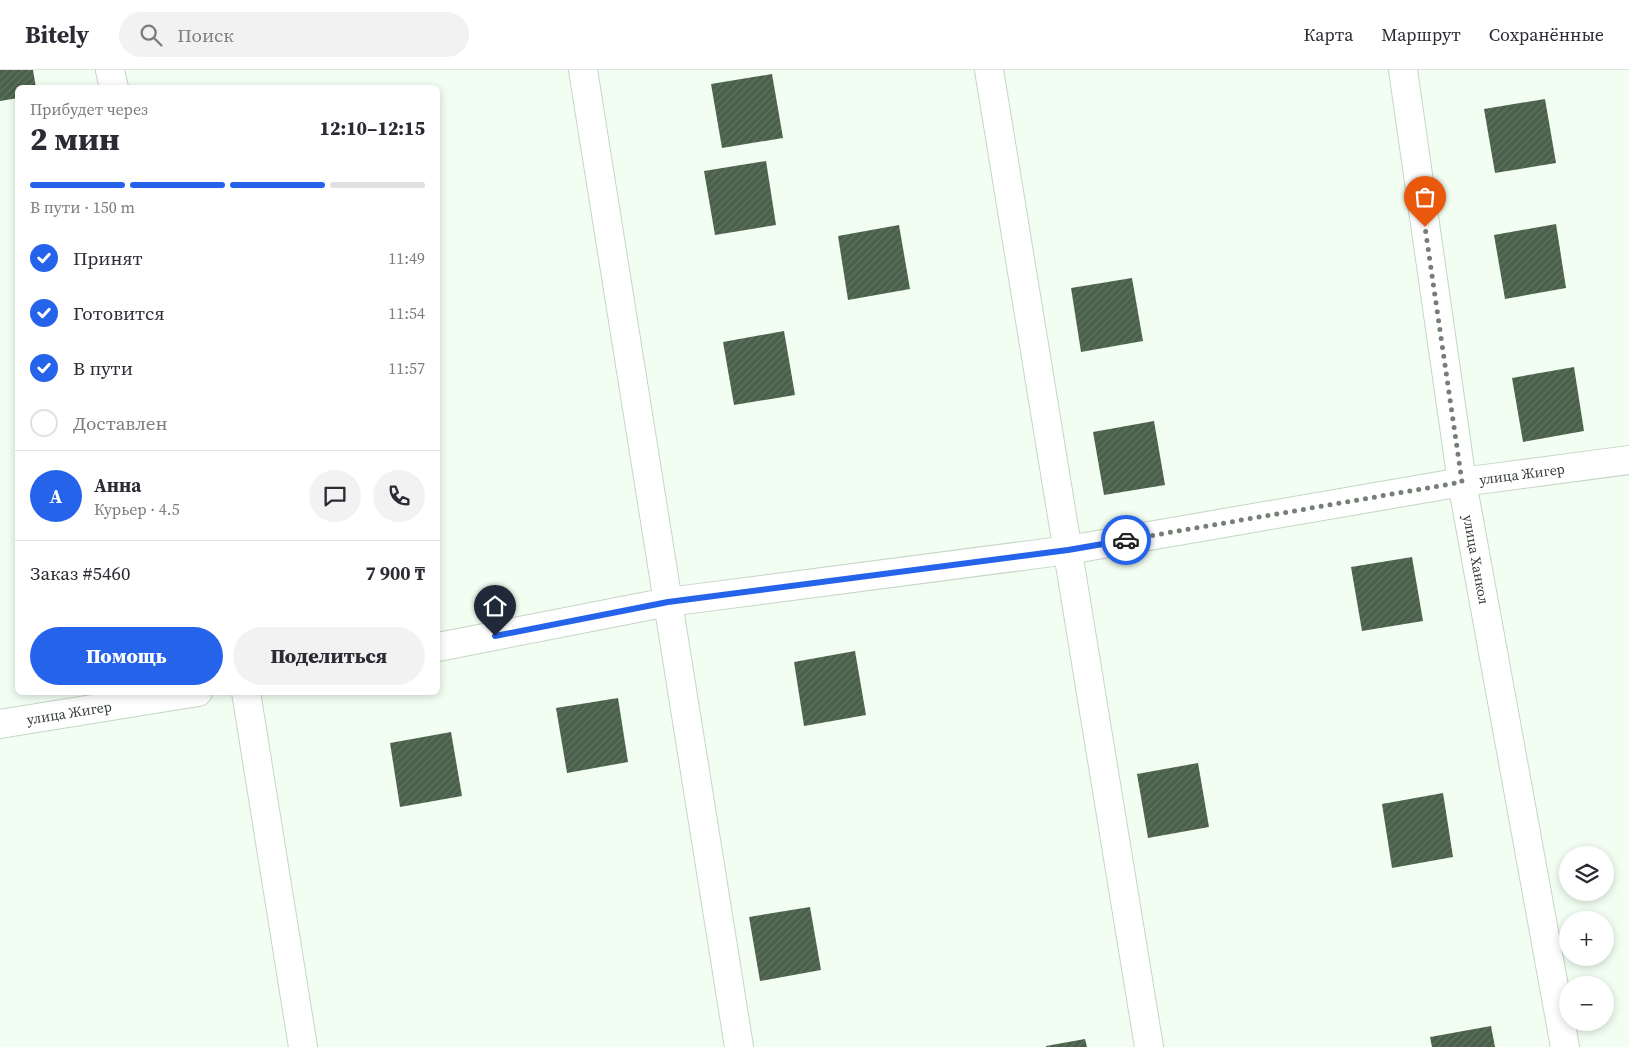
<!DOCTYPE html>
<html lang="ru">
<head>
<meta charset="utf-8">
<style>
	:root { --surface:#fff; --page:#f2f2f3; --text:#2b2b33; --muted:#7c7c81; --line:#e1e1e2; --accent:#2563eb }
	body { margin:0; font-family:"Source Serif 4",serif; background:var(--page); color:var(--text); height:100vh; display:flex; flex-direction:column; font-size:19px; white-space:nowrap }
	* { box-sizing:border-box; margin:0 }
	p { font-size:16px; color:var(--muted) }
	.icon { flex:none; width:28px; height:28px; fill:none; stroke:currentColor; stroke-width:2; stroke-linecap:round; stroke-linejoin:round }
	.map { position:relative; flex:1; overflow:hidden }
	.sheet { position:absolute; left:15px; top:15px; width:425px; height:610px; display:flex; flex-direction:column; background:var(--surface); border-radius:8px; box-shadow:0 2px 8px #0003 }
	.sheet>* { flex:none }
	.controls { position:absolute; left:1559px; top:776px; display:grid; gap:10px }
	.controls a { display:grid; place-items:center; width:55px; height:55px; border-radius:50%; background:var(--surface); box-shadow:0 2px 8px #0003; font-size:25px }
	.pin { position:absolute; display:grid; place-items:center; width:42px; height:42px; color:#fff; margin:-51px -21px; border-radius:50% 50% 50% 0; rotate:-45deg; box-shadow:0 0 5px #0007 }
	.pin .icon { rotate:45deg }
	.courier { position:absolute; display:grid; place-items:center; width:50px; height:50px; margin:-25px; border:4px solid #2563eb; border-radius:50%; background:#fff; color:#222; box-shadow:0 1px 6px #0007 }
	.overview em { font-style:normal; font-weight:800 }
	.overview div { display:flex; flex-direction:column-reverse }
	.overview { display:flex; align-items:center; justify-content:space-between; height:85px; padding:0 15px }
	h1 { font-size:32px; font-weight:800; line-height:38px }
	.bar { display:grid; grid-template-columns:repeat(4,1fr); gap:8px 5px; align-content:center; height:60px; padding:0 15px }
	.bar i { height:6px; border-radius:4px; background:var(--line) }
	.bar .current { background:var(--accent) }
	.bar p { grid-column:span 4 }
	.line { display:flex; align-items:center; gap:12px; padding:0 15px; border-top:1px solid var(--line) }
	.line div { flex:1 }
	.round { display:grid; place-items:center; flex:none; width:52px; height:52px; border-radius:26px; background:var(--page) }
	ol { padding:0 15px; list-style:none }
	li { display:flex; align-items:center; gap:15px; height:55px }
	li p { margin-inline-start:auto }
	li .icon { padding:5px; border-radius:50%; background:var(--accent); color:#fff; stroke-width:4 }
	li:last-child { color:var(--muted) }
	li i { width:28px; height:28px; border:2px solid var(--line); border-radius:50% }
	.primary-button { display:flex; gap:10px; margin-top:auto; padding:10px 15px }
	.primary-button a { flex:1; height:58px; border-radius:30px; background:var(--accent); color:#fff; font-size:20px; font-weight:800; line-height:58px; text-align:center }
	.primary-button a+a { background:var(--page); color:var(--text) }
	header { display:flex; align-items:center; gap:30px; box-sizing:border-box; height:70px; padding:0 25px; background:var(--surface); border-bottom:1px solid var(--line) }
	header strong { font-size:24px }
	nav { display:flex; gap:28px; margin-inline-start:auto; font-size:18px }
	.search { width:350px; height:45px; background:var(--page); display:flex; align-items:center; gap:12px; box-sizing:border-box; padding:0 18px; border-radius:28px; color:var(--muted); font-size:19px }
	.map>svg:first-child { display:block }
</style>
</head>
<body>
<header>
<strong>Bitely</strong>
<div class="search"><svg class="icon" aria-label="search" viewBox="0 0 24 24"><circle cx="10" cy="10" r="6"/><path d="M15 15l6 6"/></svg>Поиск</div>
<nav><a>Карта</a><a>Маршрут</a><a>Сохранённые</a></nav>
</header>
<div class="map">
<svg width="1629" height="977" viewBox="0 0 1629 977">
	<defs>
		<pattern id="building-hatch" width="6" height="6" patternUnits="userSpaceOnUse" patternTransform="scale(1.25)"><rect width="6" height="6" fill="#4a604a"/><path d="M-1 1l2-2M0 6l6-6M5 7l2-2" fill="none" stroke="#627462"/></pattern>
	</defs>
	<rect width="100%" height="100%" fill="#f2fef2"/>
	<!-- building -->
	<g fill="url(#building-hatch)">
		<path d="M0 0H33L36 18H18V28L0 31Z"/>
		<path d="M772 4 783 68 722 78 711 14Z"/>
		<path d="M1545 29 1556 93 1495 103 1484 39Z"/>
		<path d="M766 91 776 155 715 165 704 101Z"/>
		<path d="M1556 154 1566 218 1505 229 1494 165Z"/>
		<path d="M899 155 910 219 848 230 838 166Z"/>
		<path d="M1132 208 1143 271 1081 282 1071 218Z"/>
		<path d="M784 261 795 325 734 335 723 272Z"/>
		<path d="M1574 297 1584 361 1523 372 1512 308Z"/>
		<path d="M1154 351 1165 415 1104 425 1093 362Z"/>
		<path d="M1412 487 1423 551 1362 561 1351 497Z"/>
		<path d="M855 581 866 645 804 656 794 592Z"/>
		<path d="M618 628 628 692 567 703 556 638Z"/>
		<path d="M451 662 462 726 400 737 390 673Z"/>
		<path d="M1198 693 1209 757 1148 768 1137 704Z"/>
		<path d="M1443 723 1453 787 1392 798 1382 734Z"/>
		<path d="M810 837 821 900 760 911 749 847Z"/>
		<path d="M1491 956 1495 977H1432L1430 967Z"/>
		<path d="M1085 969 1087 977H1046V976Z"/>
	</g>
	<g fill="none" stroke-linecap="round" stroke-linejoin="round">
		<!-- minor casing -->
		<g stroke="#c4d7c3" stroke-width="30">
			<g id="minor">
				<path d="M110 0 114 18"/>
				<path d="M583 0 739 977"/>
				<path d="M989 0 1149 977"/>
				<path id="s1" d="M1403 0 1462 412 1565 977"/>
				<path id="s2" d="M438 577 668 532 1068 480 1462 412 1629 390"/>
				<path d="M246 622 303 977"/>
				<path id="s3" d="M0 654 198 622"/>
			</g>
		</g>
		<!-- minor -->
		<use href="#minor" stroke="#fff" stroke-width="28"/>
	</g>
	<g fill="none" stroke-linecap="round" stroke-linejoin="round">
		<!-- done -->
		<path stroke="#767f76" stroke-width="5" stroke-dasharray="0 9" d="M1126 470 1462 412 1425 157"/>
		<!-- route -->
		<path stroke="#2563eb" stroke-width="6" d="M495 566 668 532 1068 480 1126 470"/>
	</g>
	<g text-anchor="middle" stroke-width="5" stroke-linejoin="round" paint-order="stroke">
		<!-- street labels -->
		<g font-size="14" fill="#333b33" stroke="#fff">
			<text dy="5" stroke="none"><textPath href="#s2" startOffset="1098">улица Жигер</textPath></text>
			<text dy="5" stroke="none"><textPath href="#s1" startOffset="495">улица Ханкол</textPath></text>
			<text dy="5" stroke="none"><textPath href="#s3" startOffset="70">улица Жигер</textPath></text>
		</g>
	</g>
</svg>
<div class="controls">
<a><svg class="icon" aria-label="layers" viewBox="0 0 24 24"><path d="M12 4l9 5-9 5-9-5zM3 14l9 5 9-5"/></svg></a>
<a>+</a>
<a>−</a>
</div>
<div class="pin" style="left:1425px;top:157px;background:#ea580c"><svg class="icon" aria-label="bag" viewBox="0 0 24 24"><path d="M5 8h14l-1 12H6zM9 8a3 3 0 0 1 6 0"/></svg></div>
<div class="pin" style="left:495px;top:566px;background:#1f2937"><svg class="icon" aria-label="home" viewBox="0 0 24 24"><path d="M3 11l9-7 9 7M6 9v11h12V9"/></svg></div>
<div class="courier" style="left:1126px;top:470px"><svg class="icon" aria-label="car" viewBox="0 0 24 24"><path d="M5 17H2v-5l4-1 3-4h7l3 4 3 1v5h-3M9 17h6M6 11h13"/><circle cx="7" cy="17" r="2"/><circle cx="17" cy="17" r="2"/></svg></div>
<section class="sheet">
<div class="overview"><div><h1>2 мин</h1><p>Прибудет через</p></div><em>12:10–12:15</em></div>
<div class="bar"><i class="current"></i><i class="current"></i><i class="current"></i><i></i><p>В пути · 150 m</p></div>
<ol>
<li><svg class="icon" aria-label="check" viewBox="0 0 24 24"><path d="M5 12l5 5 9-10"/></svg>Принят<p>11:49</p></li>
<li><svg class="icon" aria-label="check" viewBox="0 0 24 24"><path d="M5 12l5 5 9-10"/></svg>Готовится<p>11:54</p></li>
<li><svg class="icon" aria-label="check" viewBox="0 0 24 24"><path d="M5 12l5 5 9-10"/></svg>В пути<p>11:57</p></li>
<li><i></i>Доставлен</li>
</ol>
<div class="line" style="height:90px"><b class="round" style="background:var(--accent);color:#fff">А</b><div><b>Анна</b><p>Курьер · 4.5</p></div><a class="round"><svg class="icon" aria-label="chat" viewBox="0 0 24 24"><path d="M4 5h16v11H9l-5 4z"/></svg></a><a class="round"><svg class="icon" aria-label="phone" viewBox="0 0 24 24"><path d="M5 4h4l2 5-3 2q2 4 5 5l2-3 5 2v4C11 20 4 13 5 4z"/></svg></a></div>
<div class="line" style="height:65px"><div>Заказ #5460</div><b>7 900 ₸</b></div>
<div class="primary-button"><a>Помощь</a><a>Поделиться</a></div>
</section>
</div>
</body>
</html>
